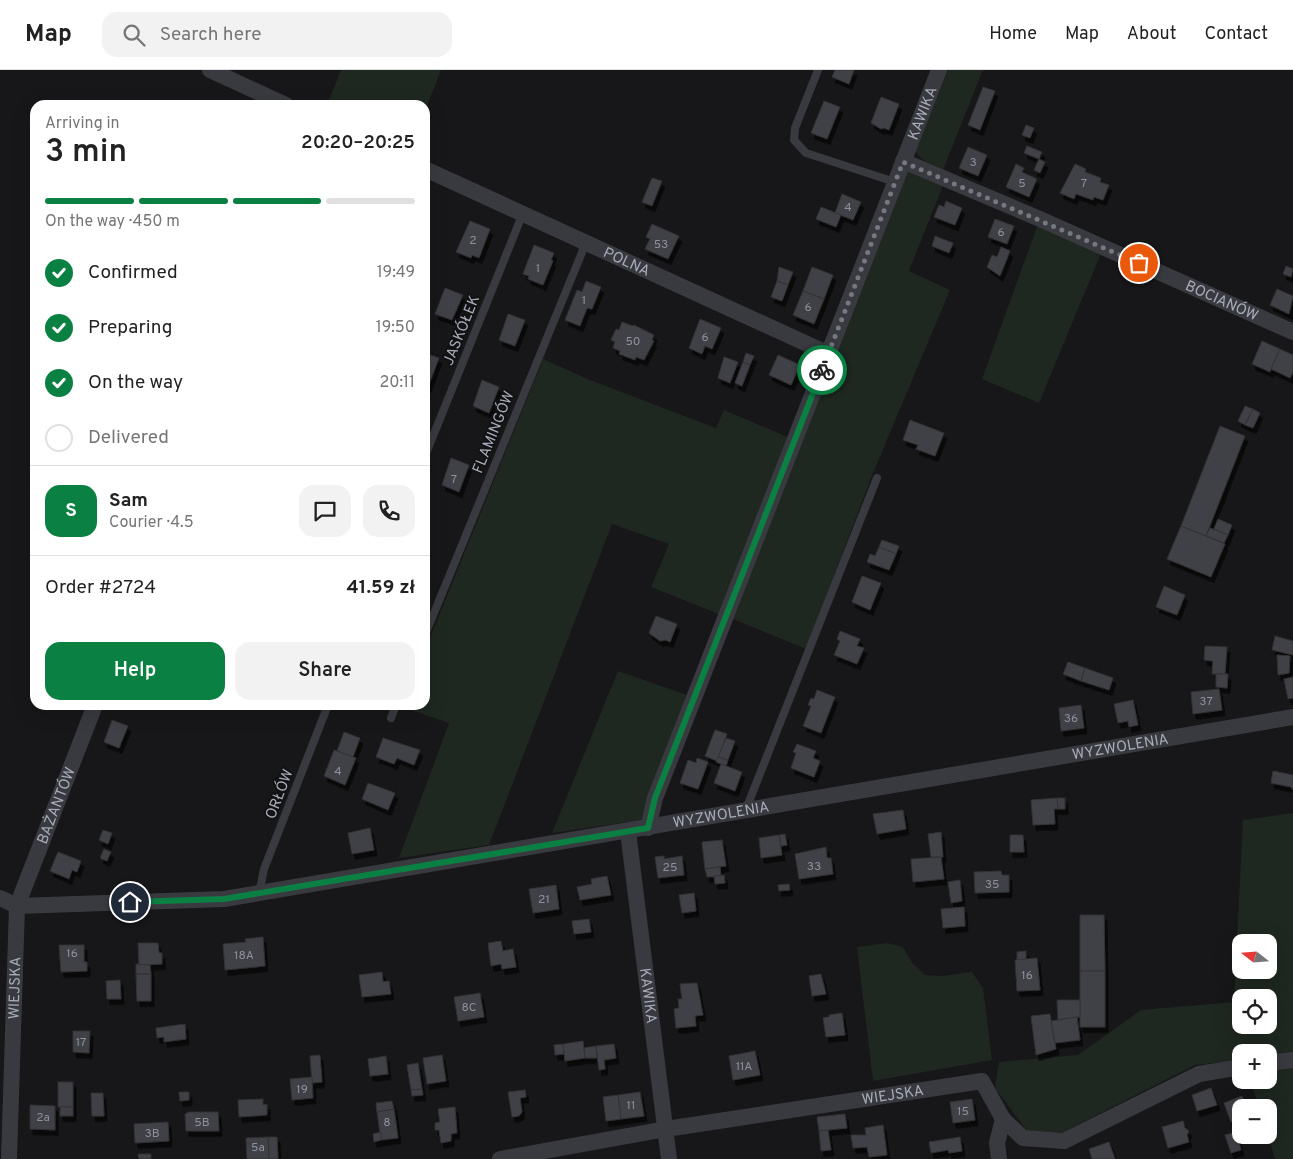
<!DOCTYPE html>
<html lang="en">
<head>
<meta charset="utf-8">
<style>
	:root { --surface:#fff; --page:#f2f2f2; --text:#222; --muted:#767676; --line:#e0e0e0; --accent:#0b8043 }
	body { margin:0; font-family:Overpass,sans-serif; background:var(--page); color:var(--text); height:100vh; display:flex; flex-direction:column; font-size:19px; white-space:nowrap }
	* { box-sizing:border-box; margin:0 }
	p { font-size:16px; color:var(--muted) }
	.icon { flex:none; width:28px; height:28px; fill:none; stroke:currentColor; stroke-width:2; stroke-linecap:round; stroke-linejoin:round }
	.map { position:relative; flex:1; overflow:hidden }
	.sheet { position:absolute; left:30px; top:30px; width:400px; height:610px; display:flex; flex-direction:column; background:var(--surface); border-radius:15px; box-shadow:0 5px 20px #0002 }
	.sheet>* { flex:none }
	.needle { width:32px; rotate:287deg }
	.controls { position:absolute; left:1232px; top:864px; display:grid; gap:10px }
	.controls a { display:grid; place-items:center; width:45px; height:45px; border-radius:10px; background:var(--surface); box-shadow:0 5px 20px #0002; font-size:25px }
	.pin { position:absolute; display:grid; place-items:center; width:42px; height:42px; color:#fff; margin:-21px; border:2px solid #fff; border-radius:50%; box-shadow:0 1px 5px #0007 }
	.courier { position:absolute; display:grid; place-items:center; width:50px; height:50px; margin:-25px; border:4px solid #0b8043; border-radius:50%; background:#fff; color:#222; box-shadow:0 1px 6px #0007 }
	.summary em { font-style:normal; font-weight:600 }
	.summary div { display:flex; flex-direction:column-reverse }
	.summary { display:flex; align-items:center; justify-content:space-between; height:85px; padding:0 15px }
	h1 { font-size:32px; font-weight:600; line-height:38px }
	.bar { display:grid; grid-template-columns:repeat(4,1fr); gap:8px 5px; align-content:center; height:60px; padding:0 15px }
	.bar i { height:6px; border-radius:4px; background:var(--line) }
	.bar .current { background:var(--accent) }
	.bar p { grid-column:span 4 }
	.line { display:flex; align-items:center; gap:12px; padding:0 15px; border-top:1px solid var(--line) }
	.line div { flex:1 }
	.round { display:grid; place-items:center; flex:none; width:52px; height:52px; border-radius:15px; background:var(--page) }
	ol { padding:0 15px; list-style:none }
	li { display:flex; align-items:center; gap:15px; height:55px }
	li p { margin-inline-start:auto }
	li .icon { padding:5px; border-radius:50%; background:var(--accent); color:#fff; stroke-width:4 }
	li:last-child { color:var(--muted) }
	li i { width:28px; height:28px; border:2px solid var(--line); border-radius:50% }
	.primary-button { display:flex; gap:10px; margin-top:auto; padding:10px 15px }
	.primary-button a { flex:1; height:58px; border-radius:15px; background:var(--accent); color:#fff; font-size:20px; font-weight:600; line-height:58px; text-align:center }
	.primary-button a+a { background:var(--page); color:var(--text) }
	header { display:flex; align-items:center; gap:30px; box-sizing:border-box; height:70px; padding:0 25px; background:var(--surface); border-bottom:1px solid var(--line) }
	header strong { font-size:24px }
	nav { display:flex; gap:28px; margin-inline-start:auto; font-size:18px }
	.search { width:350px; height:45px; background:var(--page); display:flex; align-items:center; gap:12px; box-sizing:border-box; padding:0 18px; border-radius:15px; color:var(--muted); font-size:19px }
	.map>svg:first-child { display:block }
</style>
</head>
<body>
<header>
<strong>Map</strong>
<div class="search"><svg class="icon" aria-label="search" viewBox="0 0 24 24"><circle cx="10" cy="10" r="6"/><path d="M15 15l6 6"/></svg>Search here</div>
<nav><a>Home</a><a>Map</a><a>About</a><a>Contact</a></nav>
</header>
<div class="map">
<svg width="1293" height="1089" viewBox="0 0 1293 1089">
	<defs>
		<filter id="shadow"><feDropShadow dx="3" dy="5.5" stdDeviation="0" flood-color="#0009"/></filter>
	</defs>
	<rect width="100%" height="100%" fill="#171719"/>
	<!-- green -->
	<g fill="#1e2720" fill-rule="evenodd">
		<path d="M341 0H441L425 41V35H327Z"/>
		<path d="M948 0H983L943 100 926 92 915 82Z"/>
		<path d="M907 99 944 113 909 201 950 220 873 403 806 579 733 549Z"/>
		<path d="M1038 154 1102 181 1039 333 982 309Z"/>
		<path d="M543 289 590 310 716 358 724 340 790 368 721 545 651 517 669 474 612 454 489 775 399 788 449 653 402 637 425 635V580Z"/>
		<path d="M618 601 687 625 641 750 552 763Z"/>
		<path d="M1293 743V983L1269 986V982H1241V990L1195 995 1063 1062H1028L995 1018 999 992 1078 985 1141 940 1234 932 1243 750ZM1241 872H1269V900H1241ZM1241 928H1269V955H1241Z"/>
		<path d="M887 873 903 877 913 894 925 905 942 906 972 902 983 918 992 990 873 1011 857 877Z"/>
		<path d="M1293 995V1089H1275L1268 1065 1269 1038 1259 1037 1250 1010H1269V999Z"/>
	</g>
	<!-- building -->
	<g fill="#414146" stroke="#313135" filter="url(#shadow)">
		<path d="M835 0H854L849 14 832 7Z"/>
		<path d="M983 17 995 21 980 60 968 55Z"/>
		<path d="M881 27 899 34 889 60 884 58 881 59 871 53Z"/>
		<path d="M824 31 840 37 827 69 811 63Z"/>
		<path d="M1026 55 1034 58 1030 68 1022 65Z"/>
		<path d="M1027 76 1042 82 1039 89 1024 83Z"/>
		<path d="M968 77 987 85 978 106 959 98Z"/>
		<path d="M1039 89 1045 92 1040 103 1034 100Z"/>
		<path d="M1016 94 1024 98 1022 102 1037 109 1029 127 1006 117Z"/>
		<path d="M1075 94 1086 99 1085 102 1101 108 1100 112 1109 115 1103 130 1094 127 1093 130 1076 124 1074 129 1060 123Z"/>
		<path d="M652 108 662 111 652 136 642 132Z"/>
		<path d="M842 124 861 132 853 150 835 143Z"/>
		<path d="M946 131 962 138 955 155 934 147 939 135 944 137Z"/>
		<path d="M821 137 841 145 836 157 816 149Z"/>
		<path d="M995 149 1014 156 1007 174 988 167Z"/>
		<path d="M470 151 490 159 479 188 472 185 471 188 456 182Z"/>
		<path d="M652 154 679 166 668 189 645 179 650 169 646 167Z"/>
		<path d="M935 166 953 173 949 183 932 176Z"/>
		<path d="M534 175 554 183 551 190 553 191 543 215 528 209 529 206 523 204Z"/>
		<path d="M1001 177 1010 181 1000 206 987 197 992 185 997 187Z"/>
		<path d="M1286 196 1293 199 1291 207 1283 204Z"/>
		<path d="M779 197 793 202 788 215 777 211Z"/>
		<path d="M812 197 833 205 824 229 803 221Z"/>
		<path d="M586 211 601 217 592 239 587 238 580 256 565 250 577 220 582 222Z"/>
		<path d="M777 211 788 215 782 231 771 227Z"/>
		<path d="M445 218 463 225 452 250 435 244Z"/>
		<path d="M1277 219 1293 226 1289 244 1270 235Z"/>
		<path d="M803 221 824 229 814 254 793 245Z"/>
		<path d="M508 244 525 250 515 276 499 270Z"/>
		<path d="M700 249 721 258 712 279 705 276 702 284 689 278Z"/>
		<path d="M622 252 633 256 634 255 654 265 652 270 654 271 644 290 636 287 635 290 619 284 620 281 613 278 615 272 611 270 616 259 619 260Z"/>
		<path d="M1262 271 1280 279 1270 302 1252 294Z"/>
		<path d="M1280 279 1293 285V302L1290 308 1271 299Z"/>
		<path d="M425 283 439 288 428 317 425 316Z"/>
		<path d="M746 283 754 286 750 295 743 292Z"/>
		<path d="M778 285 800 295 791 315 769 305Z"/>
		<path d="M724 287 738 292 730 313 718 308Z"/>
		<path d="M743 292 750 295 742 316 735 313Z"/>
		<path d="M482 310 499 317 489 343 473 336Z"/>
		<path d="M1245 336 1253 339 1245 355 1238 351Z"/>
		<path d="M1253 339 1260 343 1253 358 1245 355Z"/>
		<path d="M910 350 944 363 935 386 916 379 918 375 903 370Z"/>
		<path d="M1220 356 1245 366 1206 466 1181 456Z"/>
		<path d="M451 388 469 395 459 422 442 415Z"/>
		<path d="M1218 449 1232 455 1228 465 1214 459Z"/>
		<path d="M1181 456 1225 474 1211 507 1167 489Z"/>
		<path d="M1210 458 1228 465 1224 473 1206 466Z"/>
		<path d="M882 470 899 476 896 484 879 477Z"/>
		<path d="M879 477 896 484 889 500 867 492 870 484 875 486Z"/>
		<path d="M862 506 881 513 870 540 852 532Z"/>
		<path d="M1164 516 1185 525 1177 545 1156 537Z"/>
		<path d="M656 546 677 554 670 572 666 570 660 571 649 563Z"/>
		<path d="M840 561 860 569 857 576 864 578 857 594 834 585 840 571 837 569Z"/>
		<path d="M1275 566 1293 571V585L1272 580Z"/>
		<path d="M1205 576 1227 577 1225 604H1212L1213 591 1204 590Z"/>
		<path d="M1277 585 1290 586 1289 603 1278 605Z"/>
		<path d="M1068 592 1085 598 1081 611 1063 604Z"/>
		<path d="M1085 598 1113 608 1109 620 1081 611Z"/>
		<path d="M1216 604H1228L1227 618 1216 617Z"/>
		<path d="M1293 607V628L1288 629 1284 609Z"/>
		<path d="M1219 619 1222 640 1193 644 1191 622Z"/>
		<path d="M817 620 835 627 821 663 803 656 811 636 808 635 811 628 814 629Z"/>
		<path d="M1133 630 1138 655 1129 657 1128 651 1118 653 1114 634Z"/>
		<path d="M1081 635 1084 658 1061 661 1059 638Z"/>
		<path d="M112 650 128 656 119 678 104 672Z"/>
		<path d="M715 660 727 664 717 691 705 686Z"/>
		<path d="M344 662 360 668 353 687 337 681Z"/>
		<path d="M383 668 420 680 414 695 397 688 394 694 376 687Z"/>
		<path d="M726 668 735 671 728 690 718 687Z"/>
		<path d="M797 674 816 681 813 688 820 691 814 707 791 698 796 683 793 682Z"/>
		<path d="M334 680 356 688 345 715 324 706Z"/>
		<path d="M718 687 728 690 726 696 716 692Z"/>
		<path d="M697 688 708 692 698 719 680 713 688 690 696 693Z"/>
		<path d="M721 694 742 702 735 721 714 713Z"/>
		<path d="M1273 701 1293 705V720L1291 717 1271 713Z"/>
		<path d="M368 713 395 723 388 740 362 729Z"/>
		<path d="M1057 728H1065V739H1058Z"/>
		<path d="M1057 728 1058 739H1054L1055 754 1033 755 1031 730Z"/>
		<path d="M903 740 906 759 877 764 873 744Z"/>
		<path d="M370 758 374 780 352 784 348 763Z"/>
		<path d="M103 760 112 763 108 774 99 770Z"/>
		<path d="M941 762 943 787H931L928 764Z"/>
		<path d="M785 764 787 775 781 776 779 765Z"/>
		<path d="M779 765 782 785 761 788 759 768Z"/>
		<path d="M1010 765H1023L1024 782H1010Z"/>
		<path d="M722 770 726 796 705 799 702 772Z"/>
		<path d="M826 777 827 788H831L833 804 799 809 795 784Z"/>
		<path d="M104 779 111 782 107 791 100 788Z"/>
		<path d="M58 782 81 791 77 802 72 800 69 809 50 801Z"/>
		<path d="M664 786V789L682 786 684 805 658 808 655 787Z"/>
		<path d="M941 787 944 809 913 812 911 789Z"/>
		<path d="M720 797 721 806 707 807 705 799Z"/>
		<path d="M1001 801 1002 805H1009V822L975 823 974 802Z"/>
		<path d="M724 805 725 813 715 814 714 806Z"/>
		<path d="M607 806 611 825 580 830 577 817 592 814 591 809Z"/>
		<path d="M960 810 962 831 951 833 948 812Z"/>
		<path d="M789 814 790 820 779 821 778 815Z"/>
		<path d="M556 815 559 839 533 843 529 819Z"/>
		<path d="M694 823 696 841 682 843 679 825Z"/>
		<path d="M964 837 965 856 943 858 941 839Z"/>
		<path d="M1080 845H1104L1105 901H1080Z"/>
		<path d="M589 849 591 862 574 864 572 851Z"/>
		<path d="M263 867 265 896 225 900 223 874 246 872 245 869Z"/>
		<path d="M501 871 503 881 513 879 516 897 502 899 501 894 491 896 488 873Z"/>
		<path d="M138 873H158L159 883H162V894L139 895Z"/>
		<path d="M59 875H84V892H87V901L61 902Z"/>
		<path d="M1026 881V889L1017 890V882Z"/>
		<path d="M1037 888 1040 920 1017 921 1015 890Z"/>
		<path d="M136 894 150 895 151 904H136Z"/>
		<rect x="1080" y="901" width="25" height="56"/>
		<path d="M382 902 383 912 389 911 391 924 362 927 359 905Z"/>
		<path d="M136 904H151V931H137Z"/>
		<path d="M821 904 826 924 812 926 809 906Z"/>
		<path d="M120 910 121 929H107L106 911Z"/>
		<path d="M697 913 703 945 695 946 696 956 676 958 674 939 679 938 678 929H682L680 914Z"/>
		<path d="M480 923 484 947 458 951 454 927Z"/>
		<path d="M1057 930H1080V947L1058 950Z"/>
		<path d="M842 943 845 965 826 967 823 948 829 947V945Z"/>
		<path d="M1050 944 1056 979 1036 985 1031 946Z"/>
		<path d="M1077 947 1080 970 1055 973 1051 951Z"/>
		<path d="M185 954 186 969 164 972V967L157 968 156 958Z"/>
		<path d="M73 961H90L89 983 73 982Z"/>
		<path d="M583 971 585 988 565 991 563 974Z"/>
		<path d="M563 974 564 984 555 985 554 975Z"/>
		<path d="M614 974 616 988 604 990 605 999 599 1000 596 976Z"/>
		<path d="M596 976 597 988H585L584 978Z"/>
		<path d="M755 981 760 1005 733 1010 729 986Z"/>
		<path d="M320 985 322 1012 312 1013 310 986Z"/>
		<path d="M442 985 446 1011 427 1014 423 988Z"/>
		<path d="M386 986 388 1004 370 1006 368 989Z"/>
		<path d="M418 993 422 1019 411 1020 407 995Z"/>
		<path d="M312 1007 313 1028 292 1030 290 1009Z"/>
		<rect x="58" y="1012" width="15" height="25"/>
		<path d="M1211 1018 1217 1035 1197 1041 1192 1025Z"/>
		<path d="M422 1019 423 1025 412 1026 411 1020Z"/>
		<path d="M525 1020 526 1027 520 1028 522 1042 519 1046 512 1047 508 1022Z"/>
		<path d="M179 1022H189V1030L180 1031Z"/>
		<path d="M640 1022 644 1046 621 1049 618 1025Z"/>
		<path d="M91 1023H103L104 1046H92Z"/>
		<path d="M618 1025 621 1049 606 1051 603 1027Z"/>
		<path d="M1242 1026 1246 1038H1241V1048L1231 1052 1224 1033Z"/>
		<path d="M263 1029V1035L267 1034V1045L239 1047 238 1030Z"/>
		<path d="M972 1029 975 1050 953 1053 950 1032Z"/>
		<path d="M392 1031 394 1039 377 1042 376 1033Z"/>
		<path d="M30 1035 55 1036V1060L30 1059Z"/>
		<rect x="60" y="1037" width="13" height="9"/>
		<path d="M455 1037 457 1063 451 1064V1071L441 1073 439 1060H435V1053L440 1052 438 1039Z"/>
		<path d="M394 1039 398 1068 381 1070 377 1042Z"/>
		<path d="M189 1042H218L219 1061H186L185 1044Z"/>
		<path d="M845 1044 847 1058 819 1061 817 1047Z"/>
		<path d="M1183 1051 1185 1058 1189 1061 1187 1065 1189 1072 1168 1078 1162 1057Z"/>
		<path d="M168 1052 169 1071 135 1073 134 1054Z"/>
		<path d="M883 1055 887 1085 869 1087 867 1077 853 1078 851 1065H866L865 1058Z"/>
		<path d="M828 1060 831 1080 821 1081 819 1061Z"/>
		<path d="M381 1062V1070L374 1072 373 1064Z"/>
		<path d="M1236 1062 1241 1080 1231 1083 1225 1065Z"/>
		<path d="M268 1067H277L278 1089H269Z"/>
		<path d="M268 1067 269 1089H247L246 1068Z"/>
		<path d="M960 1067 962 1081 949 1083 948 1080 931 1083 929 1072Z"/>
		<path d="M1109 1072 1115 1089H1092L1089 1079Z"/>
		<path d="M138 1084H151V1089H139Z"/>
	</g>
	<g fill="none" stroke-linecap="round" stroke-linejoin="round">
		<!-- service -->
		<g stroke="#393a40" stroke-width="8">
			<path d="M818 0 795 58 794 70 806 83 895 112"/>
			<path d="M425 386 523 143"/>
			<path d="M425 565 583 180 581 172"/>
			<path d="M391 648 396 635"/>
			<path d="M746 739 877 408"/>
			<path d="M259 824 264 799 328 635"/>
		</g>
		<!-- minor -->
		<g stroke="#393a40" stroke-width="16">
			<path d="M210 0 286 35"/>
			<path id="s1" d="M903 91 1040 149 1293 262"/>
			<path id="s2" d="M425 99 829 284"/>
			<path id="s3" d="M648 758 655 728 939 0"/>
			<path id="s4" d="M628 762 669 1089"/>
			<path id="s5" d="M0 828 17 836 224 829 1293 647"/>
			<path d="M1269 993 1293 990"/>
			<path id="s6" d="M9 1089 17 836 95 635"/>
			<path id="s7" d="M500 1089 666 1059 982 1011 1003 1049 1023 1068 1064 1071 1199 1004 1241 997"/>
			<path d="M999 1089 997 1073 1003 1049"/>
		</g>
	</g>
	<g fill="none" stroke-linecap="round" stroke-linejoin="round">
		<!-- done -->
		<path stroke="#757881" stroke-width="5" stroke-dasharray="0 9" d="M822 300 903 92 1139 193"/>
		<!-- route -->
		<path stroke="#0b8043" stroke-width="6" d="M130 832 224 829 648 758 655 728 822 300"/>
	</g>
	<g text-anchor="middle" stroke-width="4" stroke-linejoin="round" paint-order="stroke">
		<!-- number labels -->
		<g font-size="12" fill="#8e919c">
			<text x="973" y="96">3</text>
			<text x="1022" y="117">5</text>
			<text x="1084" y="117">7</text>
			<text x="848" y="141">4</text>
			<text x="1001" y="166">6</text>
			<text x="473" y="174">2</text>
			<text x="661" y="178">53</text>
			<text x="538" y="202">1</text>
			<text x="584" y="234">1</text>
			<text x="808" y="241">6</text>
			<text x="705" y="271">6</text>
			<text x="633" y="275">50</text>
			<text x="454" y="413">7</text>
			<text x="1206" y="635">37</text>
			<text x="1071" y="652">36</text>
			<text x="338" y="705">4</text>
			<text x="814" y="800">33</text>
			<text x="670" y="801">25</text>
			<text x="992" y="818">35</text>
			<text x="544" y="833">21</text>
			<text x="72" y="887">16</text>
			<text x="244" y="889">18A</text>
			<text x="1027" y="909">16</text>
			<text x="469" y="941">8C</text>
			<text x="81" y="976">17</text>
			<text x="744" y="1000">11A</text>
			<text x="302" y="1023">19</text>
			<text x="631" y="1039">11</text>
			<text x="963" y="1045">15</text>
			<text x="43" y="1051">2a</text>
			<text x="202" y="1056">5B</text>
			<text x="387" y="1056">8</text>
			<text x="152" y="1067">3B</text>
			<text x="258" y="1081">5a</text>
		</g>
		<!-- street labels -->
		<g font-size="15" fill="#a8acb9" stroke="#121214">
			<text dy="5" stroke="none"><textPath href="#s3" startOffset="766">KAWIKA</textPath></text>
			<text dy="5" stroke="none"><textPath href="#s2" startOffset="222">POLNA</textPath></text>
			<text dy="5" stroke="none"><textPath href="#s1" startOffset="348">BOCIANÓW</textPath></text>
			<text transform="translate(461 260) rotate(-68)" y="5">JASKÓŁEK</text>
			<text transform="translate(493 362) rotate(-68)" y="5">FLAMINGÓW</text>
			<text dy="5" stroke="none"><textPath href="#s5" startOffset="1135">WYZWOLENIA</textPath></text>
			<text transform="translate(279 724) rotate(-69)" y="5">ORŁÓW</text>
			<text dy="5" stroke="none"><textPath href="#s6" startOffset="361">BAŻANTÓW</textPath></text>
			<text dy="5" stroke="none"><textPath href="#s5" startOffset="730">WYZWOLENIA</textPath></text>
			<text dy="5" stroke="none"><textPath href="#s6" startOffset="171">WIEJSKA</textPath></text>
			<text dy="5" stroke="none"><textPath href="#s4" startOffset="165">KAWIKA</textPath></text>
			<text dy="5" stroke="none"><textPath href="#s7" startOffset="398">WIEJSKA</textPath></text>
		</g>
	</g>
</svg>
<div class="controls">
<a><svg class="needle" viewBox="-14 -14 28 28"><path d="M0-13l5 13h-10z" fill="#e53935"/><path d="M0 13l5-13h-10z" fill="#767676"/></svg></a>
<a><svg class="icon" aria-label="locate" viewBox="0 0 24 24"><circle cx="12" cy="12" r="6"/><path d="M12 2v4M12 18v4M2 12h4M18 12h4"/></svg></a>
<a>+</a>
<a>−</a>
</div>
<div class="pin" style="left:1139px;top:193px;background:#ea580c"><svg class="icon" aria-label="bag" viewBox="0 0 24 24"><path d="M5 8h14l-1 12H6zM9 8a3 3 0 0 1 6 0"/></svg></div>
<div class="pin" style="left:130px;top:832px;background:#1f2937"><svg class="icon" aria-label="home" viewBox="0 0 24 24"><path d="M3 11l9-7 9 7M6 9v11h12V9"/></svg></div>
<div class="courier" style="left:822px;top:300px"><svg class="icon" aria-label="bike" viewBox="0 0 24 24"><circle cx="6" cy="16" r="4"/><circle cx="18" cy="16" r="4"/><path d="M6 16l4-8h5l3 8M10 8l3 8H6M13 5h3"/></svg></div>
<section class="sheet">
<div class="summary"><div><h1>3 min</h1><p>Arriving in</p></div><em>20:20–20:25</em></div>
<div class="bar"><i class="current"></i><i class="current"></i><i class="current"></i><i></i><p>On the way · 450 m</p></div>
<ol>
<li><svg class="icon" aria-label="check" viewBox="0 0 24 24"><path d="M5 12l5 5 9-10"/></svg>Confirmed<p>19:49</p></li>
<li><svg class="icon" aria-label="check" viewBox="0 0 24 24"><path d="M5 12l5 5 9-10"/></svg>Preparing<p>19:50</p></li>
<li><svg class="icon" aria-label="check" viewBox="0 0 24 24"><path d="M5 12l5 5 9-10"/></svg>On the way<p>20:11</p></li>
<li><i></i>Delivered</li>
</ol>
<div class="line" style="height:90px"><b class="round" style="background:var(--accent);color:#fff">S</b><div><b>Sam</b><p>Courier · 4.5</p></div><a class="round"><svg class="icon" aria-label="chat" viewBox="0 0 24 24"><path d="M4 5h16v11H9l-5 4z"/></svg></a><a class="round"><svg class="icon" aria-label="phone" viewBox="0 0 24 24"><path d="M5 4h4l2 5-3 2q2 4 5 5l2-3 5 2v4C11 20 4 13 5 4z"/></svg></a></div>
<div class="line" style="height:65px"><div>Order #2724</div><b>41.59 zł</b></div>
<div class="primary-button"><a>Help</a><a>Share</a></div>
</section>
</div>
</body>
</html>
